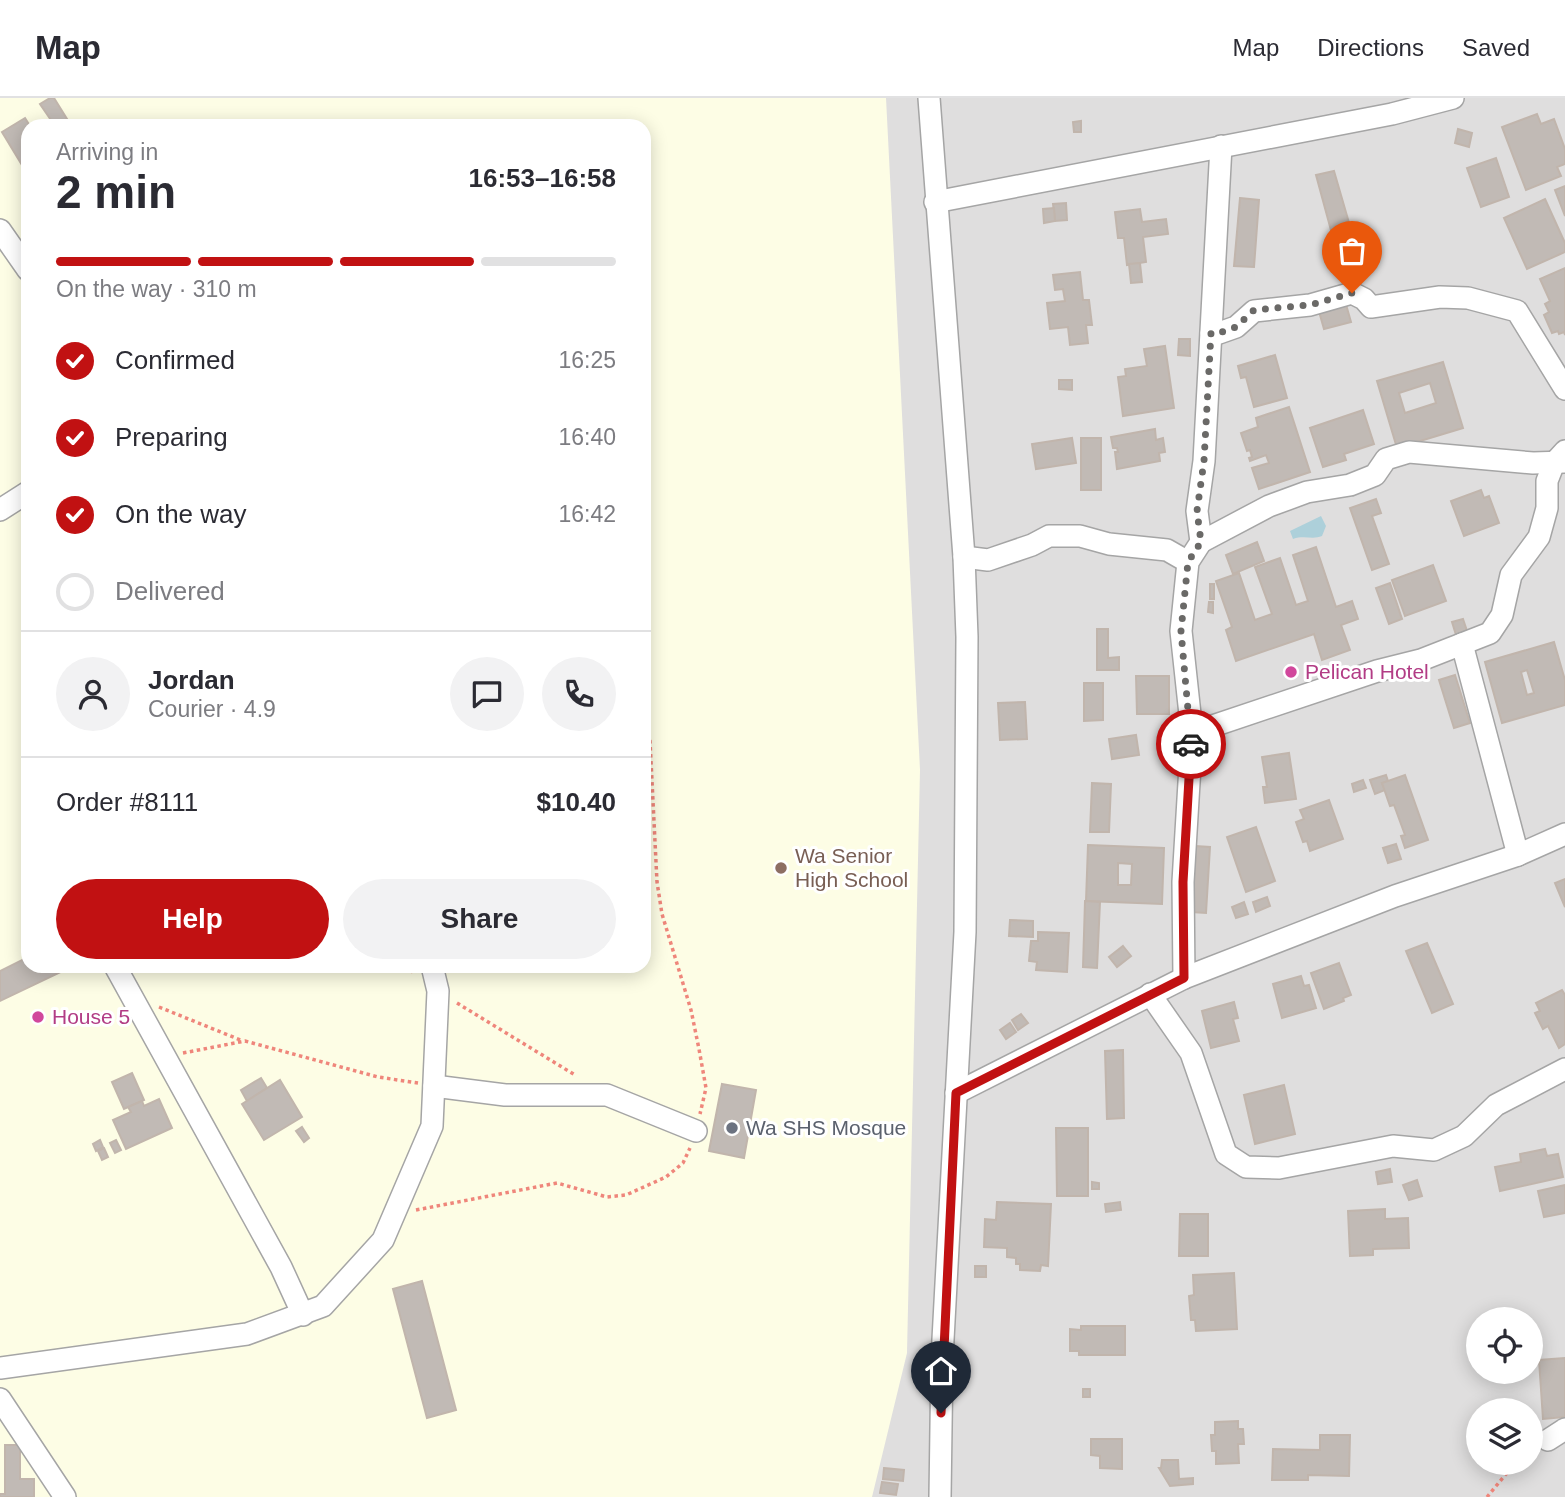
<!DOCTYPE html>
<html lang="en">
<head>
<meta charset="utf-8">
<style>
	:root { --surface:#fff; --page:#f2f2f3; --text:#2b2b33; --muted:#7c7c81; --line:#e1e1e2; --accent:#c11112 }
	body { margin:0; font-family:Arial,sans-serif; background:var(--page); color:var(--text); height:100vh; display:flex; flex-direction:column; font-size:26px; white-space:nowrap }
	* { box-sizing:border-box; margin:0 }
	p { font-size:23px; color:var(--muted) }
	.icon { flex:none; width:38px; height:38px; fill:none; stroke:currentColor; stroke-width:2; stroke-linecap:round; stroke-linejoin:round }
	.map { position:relative; flex:1; overflow:hidden }
	.side { position:absolute; left:21px; top:21px; width:630px; height:854px; display:flex; flex-direction:column; background:var(--surface); border-radius:21px; box-shadow:0 4px 18px #0003 }
	.side>* { flex:none }
	.fabs { position:absolute; left:1466px; top:1209px; display:grid; gap:14px }
	.fabs a { display:grid; place-items:center; width:77px; height:77px; border-radius:50%; background:var(--surface); box-shadow:0 4px 18px #0003; font-size:35px }
	.pin { position:absolute; display:grid; place-items:center; width:60px; height:60px; color:#fff; margin:-72px -30px; border-radius:50% 50% 50% 0; rotate:-45deg; box-shadow:0 0 7px #0007 }
	.pin .icon { rotate:45deg }
	.courier { position:absolute; display:grid; place-items:center; width:70px; height:70px; margin:-35px; border:5px solid #c11112; border-radius:50%; background:#fff; color:#222; box-shadow:0 2px 9px #0007 }
	.headline em { font-style:normal; font-weight:600 }
	.headline div { display:flex; flex-direction:column-reverse }
	.headline { display:flex; align-items:center; justify-content:space-between; height:119px; padding:0 35px }
	h1 { font-size:46px; font-weight:600; line-height:52px }
	.bar { display:grid; grid-template-columns:repeat(4,1fr); gap:10px 7px; align-content:center; height:84px; padding:0 35px }
	.bar i { height:9px; border-radius:5px; background:var(--line) }
	.bar .selected { background:var(--accent) }
	.bar p { grid-column:span 4 }
	.line { display:flex; align-items:center; gap:18px; padding:0 35px; border-top:2px solid var(--line) }
	.line div { flex:1 }
	.round { display:grid; place-items:center; flex:none; width:74px; height:74px; border-radius:37px; background:var(--page) }
	ol { padding:0 35px; list-style:none }
	li { display:flex; align-items:center; gap:21px; height:77px }
	li p { margin-inline-start:auto }
	li .icon { padding:7px; border-radius:50%; background:var(--accent); color:#fff; stroke-width:4 }
	li:last-child { color:var(--muted) }
	li i { width:38px; height:38px; border:4px solid var(--line); border-radius:50% }
	.primary-button { display:flex; gap:14px; margin-top:auto; padding:14px 35px }
	.primary-button a { flex:1; height:80px; border-radius:42px; background:var(--accent); color:#fff; font-size:28px; font-weight:600; line-height:80px; text-align:center }
	.primary-button a+a { background:var(--page); color:var(--text) }
	header { display:flex; align-items:center; gap:42px; box-sizing:border-box; height:98px; padding:0 35px; background:var(--surface); border-bottom:2px solid var(--line) }
	header strong { font-size:33px }
	nav { display:flex; gap:38px; margin-inline-start:auto; font-size:24px }
	.map>svg:first-child { display:block }
</style>
</head>
<body>
<header>
<strong>Map</strong>
<nav><a>Map</a><a>Directions</a><a>Saved</a></nav>
</header>
<div class="map">
<svg width="1565" height="1399" viewBox="0 0 1565 1399">
	<rect width="100%" height="100%" fill="#f1eee9"/>
	<!-- residential -->
	<path fill="#dfdede" fill-rule="evenodd" d="M0 0H1565V1399H0ZM28 28H644V868H28ZM1479 1222H1531V1274H1479ZM1479 1312H1531V1365H1479Z"/>
	<!-- education -->
	<path fill="#fdfde5" fill-rule="evenodd" d="M0 0H886L920 672 907 1255 872 1399H0ZM28 28H644V868H28Z"/>
	<!-- water -->
	<path fill="#add0da" d="M1321 418 1326 428 1322 438C1313 442 1304 437 1293 441L1290 433Z"/>
	<!-- building -->
	<g fill="#c1bab5" stroke="#c1b5ac" stroke-width="2" fill-rule="evenodd">
		<path d="M50 0H54L67 21 55 28 40 6Z"/>
		<path d="M1537 16 1541 26 1554 21 1565 51V66L1557 69 1561 78 1526 92 1502 29Z"/>
		<path d="M25 20 30 28H28V63L22 67 2 34Z"/>
		<path d="M1081 23V34H1074L1073 24Z"/>
		<path d="M1458 31 1472 35 1469 49 1455 45Z"/>
		<path d="M1496 60 1509 99 1481 109 1467 70Z"/>
		<path d="M1334 73 1354 142 1335 147 1316 77Z"/>
		<path d="M1565 88V118L1555 92Z"/>
		<path d="M1240 100 1259 102 1254 169 1234 168Z"/>
		<path d="M1545 101 1565 145V154L1527 171 1504 120Z"/>
		<path d="M1066 105 1067 122 1055 123 1053 106Z"/>
		<path d="M1054 110 1055 123 1044 125 1043 111Z"/>
		<path d="M1140 111 1142 124 1166 121 1168 136 1143 139 1146 164 1127 167 1124 140H1118L1115 114Z"/>
		<path d="M1140 165 1142 184 1131 185 1129 166Z"/>
		<path d="M1565 170V237L1564 234 1559 236 1558 233 1552 235 1544 217 1549 214 1545 206 1550 203 1540 181Z"/>
		<path d="M1080 174 1083 202H1089L1092 227H1086L1088 245 1070 247 1068 229 1050 231 1047 205 1065 203 1063 191 1055 192 1053 177Z"/>
		<path d="M1345 203 1351 224 1324 231 1318 210Z"/>
		<path d="M1179 241H1190V258L1178 257Z"/>
		<path d="M1165 248 1174 310 1123 318 1118 279 1126 278 1125 271 1147 268 1144 251Z"/>
		<path d="M1275 257 1287 300 1254 309 1246 279 1241 280 1238 268Z"/>
		<path d="M1443 264 1463 330 1397 350 1377 283ZM1430 285 1436 305 1405 315 1399 295Z"/>
		<path d="M1059 282H1072V292L1059 291Z"/>
		<path d="M1289 309 1310 374 1259 391 1252 370 1269 365 1266 357 1250 363 1249 360 1252 359 1250 352 1247 353 1241 335 1258 329 1256 320Z"/>
		<path d="M1363 312 1374 346 1344 356 1346 362 1323 369 1310 330Z"/>
		<path d="M1155 331 1156 342 1163 340 1165 354 1159 355 1160 363 1117 371 1115 354H1118L1117 350H1113L1111 339Z"/>
		<path d="M1072 340 1076 365 1036 371 1032 346Z"/>
		<rect x="1081" y="340" width="20" height="52"/>
		<path d="M1481 392 1484 400 1489 398 1499 425 1464 438 1451 403Z"/>
		<path d="M1376 401 1381 415 1372 418 1389 466 1372 472 1350 410Z"/>
		<path d="M1257 444 1264 463 1233 476 1226 457Z"/>
		<path d="M1316 449 1336 509 1352 503 1358 521 1341 527 1350 552 1322 562 1314 536 1236 563 1226 532 1232 529 1216 483 1239 475 1255 522 1272 516 1255 469 1280 460 1296 507 1308 503 1293 457Z"/>
		<path d="M1433 467 1446 503 1405 518 1392 482Z"/>
		<path d="M1390 485 1402 521 1389 526 1376 490Z"/>
		<rect x="1210" y="486" width="4" height="15"/>
		<path d="M1209 504H1213V515L1208 514Z"/>
		<path d="M1463 521 1467 533 1456 537 1452 524Z"/>
		<path d="M1097 531H1108V560L1119 559V572H1097Z"/>
		<path d="M1554 544 1565 582V607L1502 625 1485 564ZM1527 572 1534 595 1527 597 1521 574Z"/>
		<path d="M1455 577 1470 625 1454 630 1439 582Z"/>
		<path d="M1136 578H1169V616H1137Z"/>
		<path d="M1084 585H1103V622L1084 623Z"/>
		<path d="M1025 604 1027 641 1000 642 998 605Z"/>
		<path d="M1136 637 1139 657 1112 661 1109 641Z"/>
		<path d="M1289 655 1296 701 1265 705 1263 689H1267L1262 659Z"/>
		<path d="M1386 677 1388 683 1382 685 1385 692 1375 696 1370 682Z"/>
		<path d="M1405 677 1428 742 1405 750 1401 738 1405 737 1394 707 1390 708 1382 685Z"/>
		<path d="M1363 682 1366 690 1354 694 1352 686Z"/>
		<path d="M1092 685 1111 686 1109 734H1090Z"/>
		<path d="M1329 702 1343 741 1310 753 1307 743 1303 744 1296 724 1304 721 1300 712Z"/>
		<path d="M1256 729 1275 783 1246 794 1227 739Z"/>
		<path d="M1396 746 1401 761 1388 765 1383 750Z"/>
		<path d="M1088 747 1164 750 1162 806 1086 803ZM1118 765 1132 766 1131 787H1118Z"/>
		<path d="M1195 748 1210 749 1206 815 1191 814Z"/>
		<path d="M1565 781V809L1555 785Z"/>
		<path d="M1267 799 1270 808 1256 814 1253 804Z"/>
		<path d="M1085 803 1100 804 1097 870 1083 869Z"/>
		<path d="M1244 804 1248 816 1236 820 1232 809Z"/>
		<path d="M1010 822 1033 823V839L1009 838Z"/>
		<path d="M1038 834 1069 835 1067 874 1036 872 1037 864 1029 863 1031 843H1038Z"/>
		<path d="M1427 845 1453 906 1432 915 1406 853Z"/>
		<path d="M1123 848 1131 858 1117 869 1109 859Z"/>
		<path d="M28 859V868H73L0 903V873Z"/>
		<path d="M1339 865 1351 897 1343 900 1344 903 1324 911 1311 875Z"/>
		<path d="M1301 878 1304 888 1309 887 1316 910 1282 920 1273 886Z"/>
		<path d="M1562 892 1565 897V946L1559 950 1548 928 1543 931 1535 915 1540 913 1536 905Z"/>
		<path d="M1234 904 1238 920 1233 921 1239 943 1211 950 1202 913Z"/>
		<path d="M1021 916 1028 925 1018 932 1012 922Z"/>
		<path d="M1010 925 1016 934 1006 941 1000 932Z"/>
		<path d="M1123 952 1124 1020 1107 1021 1105 953Z"/>
		<path d="M132 975 144 1002 124 1011 112 984Z"/>
		<path d="M261 980 267 990 247 1003 241 992Z"/>
		<path d="M280 982 302 1019 264 1042 242 1006Z"/>
		<path d="M722 986 756 992 744 1060 709 1053Z"/>
		<path d="M1284 987 1295 1036 1255 1046 1244 997Z"/>
		<path d="M159 1001 172 1030 126 1051 113 1022 131 1014 128 1009 142 1003 144 1008Z"/>
		<path d="M302 1029 309 1040 304 1044 296 1033Z"/>
		<path d="M1056 1030H1088V1098H1057Z"/>
		<path d="M100 1042 103 1049 96 1053 93 1046Z"/>
		<path d="M116 1042 121 1052 115 1055 110 1045Z"/>
		<path d="M104 1050 108 1059 102 1062 98 1053Z"/>
		<path d="M1545 1051 1547 1058 1558 1056 1563 1079 1500 1093 1495 1069 1521 1064 1520 1056Z"/>
		<path d="M1390 1071 1392 1084 1378 1086 1376 1074Z"/>
		<path d="M1417 1082 1422 1098 1409 1102 1403 1087Z"/>
		<path d="M1092 1084 1099 1085V1091H1092Z"/>
		<path d="M1565 1087V1115L1544 1119 1538 1093Z"/>
		<path d="M997 1104 1051 1106 1048 1168 1041 1167 1040 1173 1020 1172V1166H1016V1160L1007 1159V1150L984 1149 985 1121 996 1122Z"/>
		<path d="M1120 1104 1121 1112 1106 1114 1105 1106Z"/>
		<path d="M1385 1111V1121L1408 1120 1409 1150 1373 1151V1157L1350 1158 1348 1113Z"/>
		<path d="M1180 1116H1208V1158H1179Z"/>
		<rect x="975" y="1168" width="11" height="11"/>
		<path d="M1234 1175 1237 1231 1196 1233 1195 1222H1191L1189 1198 1194 1197 1193 1177Z"/>
		<path d="M422 1183 456 1312 427 1320 393 1191Z"/>
		<path d="M1081 1228H1125V1257H1079V1253H1070V1231L1081 1232Z"/>
		<path d="M1565 1260V1319L1543 1321 1539 1262Z"/>
		<rect x="1083" y="1291" width="7" height="8"/>
		<path d="M1238 1323V1331H1243L1244 1346H1238L1239 1365 1216 1366V1353H1212L1211 1337H1215V1324Z"/>
		<path d="M1320 1337H1350L1349 1378 1308 1377V1382H1272L1273 1351 1320 1352Z"/>
		<path d="M1091 1341H1122V1371L1100 1370V1358L1091 1357Z"/>
		<path d="M5 1347H20V1381H34V1399H0V1396H5Z"/>
		<path d="M1162 1362H1178L1179 1381 1193 1380V1386L1170 1388 1159 1370H1161Z"/>
		<path d="M884 1370 904 1372 903 1383 883 1381Z"/>
		<path d="M882 1384 898 1386 896 1397 880 1395Z"/>
	</g>
	<g fill="none" stroke-linecap="round" stroke-linejoin="round">
		<!-- minor casing -->
		<g stroke="#a5a5a5" stroke-width="24">
			<g id="minor">
				<path d="M929 0 964 459 967 539 965 834 942 1260 940 1399"/>
				<path d="M935 104 1392 16 1453 0"/>
				<path d="M0 132 28 172"/>
				<path d="M1211 235H1219L1236 229 1254 213 1310 207 1352 195 1364 201 1371 209 1440 199 1468 200 1517 213 1565 291"/>
				<path d="M0 412 28 394"/>
				<path d="M1201 444 1269 408 1307 394 1350 387 1375 377 1386 361 1409 354 1533 365 1565 364"/>
				<path d="M964 459 988 462 1032 447 1049 438H1080L1109 446 1167 452 1188 464"/>
				<path d="M1462 546 1518 757"/>
				<path d="M1192 635 1377 573 1421 562 1490 535 1502 517 1511 477 1539 439 1547 410V383L1554 365 1565 353"/>
				<path d="M115 868 281 1169 303 1217"/>
				<path d="M1184 880 1183 784 1192 635 1181 533 1188 464 1201 444 1197 413 1204 363 1221 48"/>
				<path d="M1150 896 1191 955 1226 1056 1246 1069 1279 1070 1393 1048 1434 1052 1464 1038 1496 1007 1565 971"/>
				<path d="M434 988 505 997H607L696 1033"/>
				<path d="M956 995 1184 880 1395 798 1518 757 1565 736"/>
				<path d="M0 1270 247 1236 323 1208 383 1142 432 1028 438 893 432 868"/>
				<path d="M0 1301 65 1399"/>
				<path d="M1548 1342 1565 1331"/>
			</g>
		</g>
		<!-- path -->
		<g stroke="#ef867b" stroke-width="3.5" stroke-dasharray="3.5 3.5" stroke-linecap="butt">
			<path d="M644 622 650 643 657 784 662 816 691 912 699 951 706 990 700 1016"/>
			<path d="M405 868 413 874"/>
			<path d="M457 905 575 977"/>
			<path d="M159 909 243 943"/>
			<path d="M183 955 245 943 378 979 418 985"/>
			<path d="M416 1112 557 1085 607 1099 626 1097 666 1079 683 1065 690 1050"/>
			<path d="M1487 1399 1506 1376 1520 1365"/>
		</g>
		<!-- minor -->
		<use href="#minor" stroke="#fff" stroke-width="21"/>
	</g>
	<g fill="none" stroke-linecap="round" stroke-linejoin="round">
		<!-- done -->
		<path stroke="#6a6967" stroke-width="7" stroke-dasharray="0 12.6" d="M1191 646 1181 533 1188 464 1201 444 1197 413 1204 363 1211 235H1219L1236 229 1254 212 1310 207 1352 195"/>
		<!-- route -->
		<path stroke="#c11112" stroke-width="9" d="M941 1315 956 995 1184 880 1183 784 1191 646"/>
	</g>
	<!-- markers -->
	<g fill="#d1479c" stroke="#fff" stroke-width="2.5">
		<circle cx="1291" cy="574" r="7"/>
		<circle cx="38" cy="919" r="7"/>
	</g>
	<circle fill="#8d6e63" stroke="#fff" stroke-width="2.5" cx="781" cy="770" r="7"/>
	<circle fill="#6b7280" stroke="#fff" stroke-width="2.5" cx="732" cy="1030" r="7"/>
	<g text-anchor="middle" stroke-width="6" stroke-linejoin="round" paint-order="stroke">
		<!-- hotel labels -->
		<g font-size="21" fill="#b23c85" stroke="#fff" text-anchor="start">
			<text x="1305" y="581">Pelican Hotel</text>
			<text x="52" y="926">House 5</text>
		</g>
		<!-- education labels -->
		<g font-size="21" fill="#785e54" stroke="#fff" text-anchor="start">
			<text x="795" y="765">Wa Senior<tspan x="795" dy="24">High School</tspan></text>
		</g>
		<!-- worship labels -->
		<g font-size="21" fill="#5b616d" stroke="#fff" text-anchor="start">
			<text x="746" y="1037">Wa SHS Mosque</text>
		</g>
	</g>
</svg>
<div class="fabs">
<a><svg class="icon" aria-label="locate" viewBox="0 0 24 24"><circle cx="12" cy="12" r="6"/><path d="M12 2v4M12 18v4M2 12h4M18 12h4"/></svg></a>
<a><svg class="icon" aria-label="layers" viewBox="0 0 24 24"><path d="M12 4l9 5-9 5-9-5zM3 14l9 5 9-5"/></svg></a>
</div>
<div class="pin" style="left:1352px;top:195px;background:#ea580c"><svg class="icon" aria-label="bag" viewBox="0 0 24 24"><path d="M5 8h14l-1 12H6zM9 8a3 3 0 0 1 6 0"/></svg></div>
<div class="pin" style="left:941px;top:1315px;background:#1f2937"><svg class="icon" aria-label="home" viewBox="0 0 24 24"><path d="M3 11l9-7 9 7M6 9v11h12V9"/></svg></div>
<div class="courier" style="left:1191px;top:646px"><svg class="icon" aria-label="car" viewBox="0 0 24 24"><path d="M5 17H2v-5l4-1 3-4h7l3 4 3 1v5h-3M9 17h6M6 11h13"/><circle cx="7" cy="17" r="2"/><circle cx="17" cy="17" r="2"/></svg></div>
<section class="side">
<div class="headline"><div><h1>2 min</h1><p>Arriving in</p></div><em>16:53–16:58</em></div>
<div class="bar"><i class="selected"></i><i class="selected"></i><i class="selected"></i><i></i><p>On the way · 310 m</p></div>
<ol>
<li><svg class="icon" aria-label="check" viewBox="0 0 24 24"><path d="M5 12l5 5 9-10"/></svg>Confirmed<p>16:25</p></li>
<li><svg class="icon" aria-label="check" viewBox="0 0 24 24"><path d="M5 12l5 5 9-10"/></svg>Preparing<p>16:40</p></li>
<li><svg class="icon" aria-label="check" viewBox="0 0 24 24"><path d="M5 12l5 5 9-10"/></svg>On the way<p>16:42</p></li>
<li><i></i>Delivered</li>
</ol>
<div class="line" style="height:126px"><a class="round"><svg class="icon" aria-label="person" viewBox="0 0 24 24"><circle cx="12" cy="8" r="4"/><path d="M4 21q1-7 8-7t8 7"/></svg></a><div><b>Jordan</b><p>Courier · 4.9</p></div><a class="round"><svg class="icon" aria-label="chat" viewBox="0 0 24 24"><path d="M4 5h16v11H9l-5 4z"/></svg></a><a class="round"><svg class="icon" aria-label="phone" viewBox="0 0 24 24"><path d="M5 4h4l2 5-3 2q2 4 5 5l2-3 5 2v4C11 20 4 13 5 4z"/></svg></a></div>
<div class="line" style="height:91px"><div>Order #8111</div><b>$10.40</b></div>
<div class="primary-button"><a>Help</a><a>Share</a></div>
</section>
</div>
</body>
</html>
